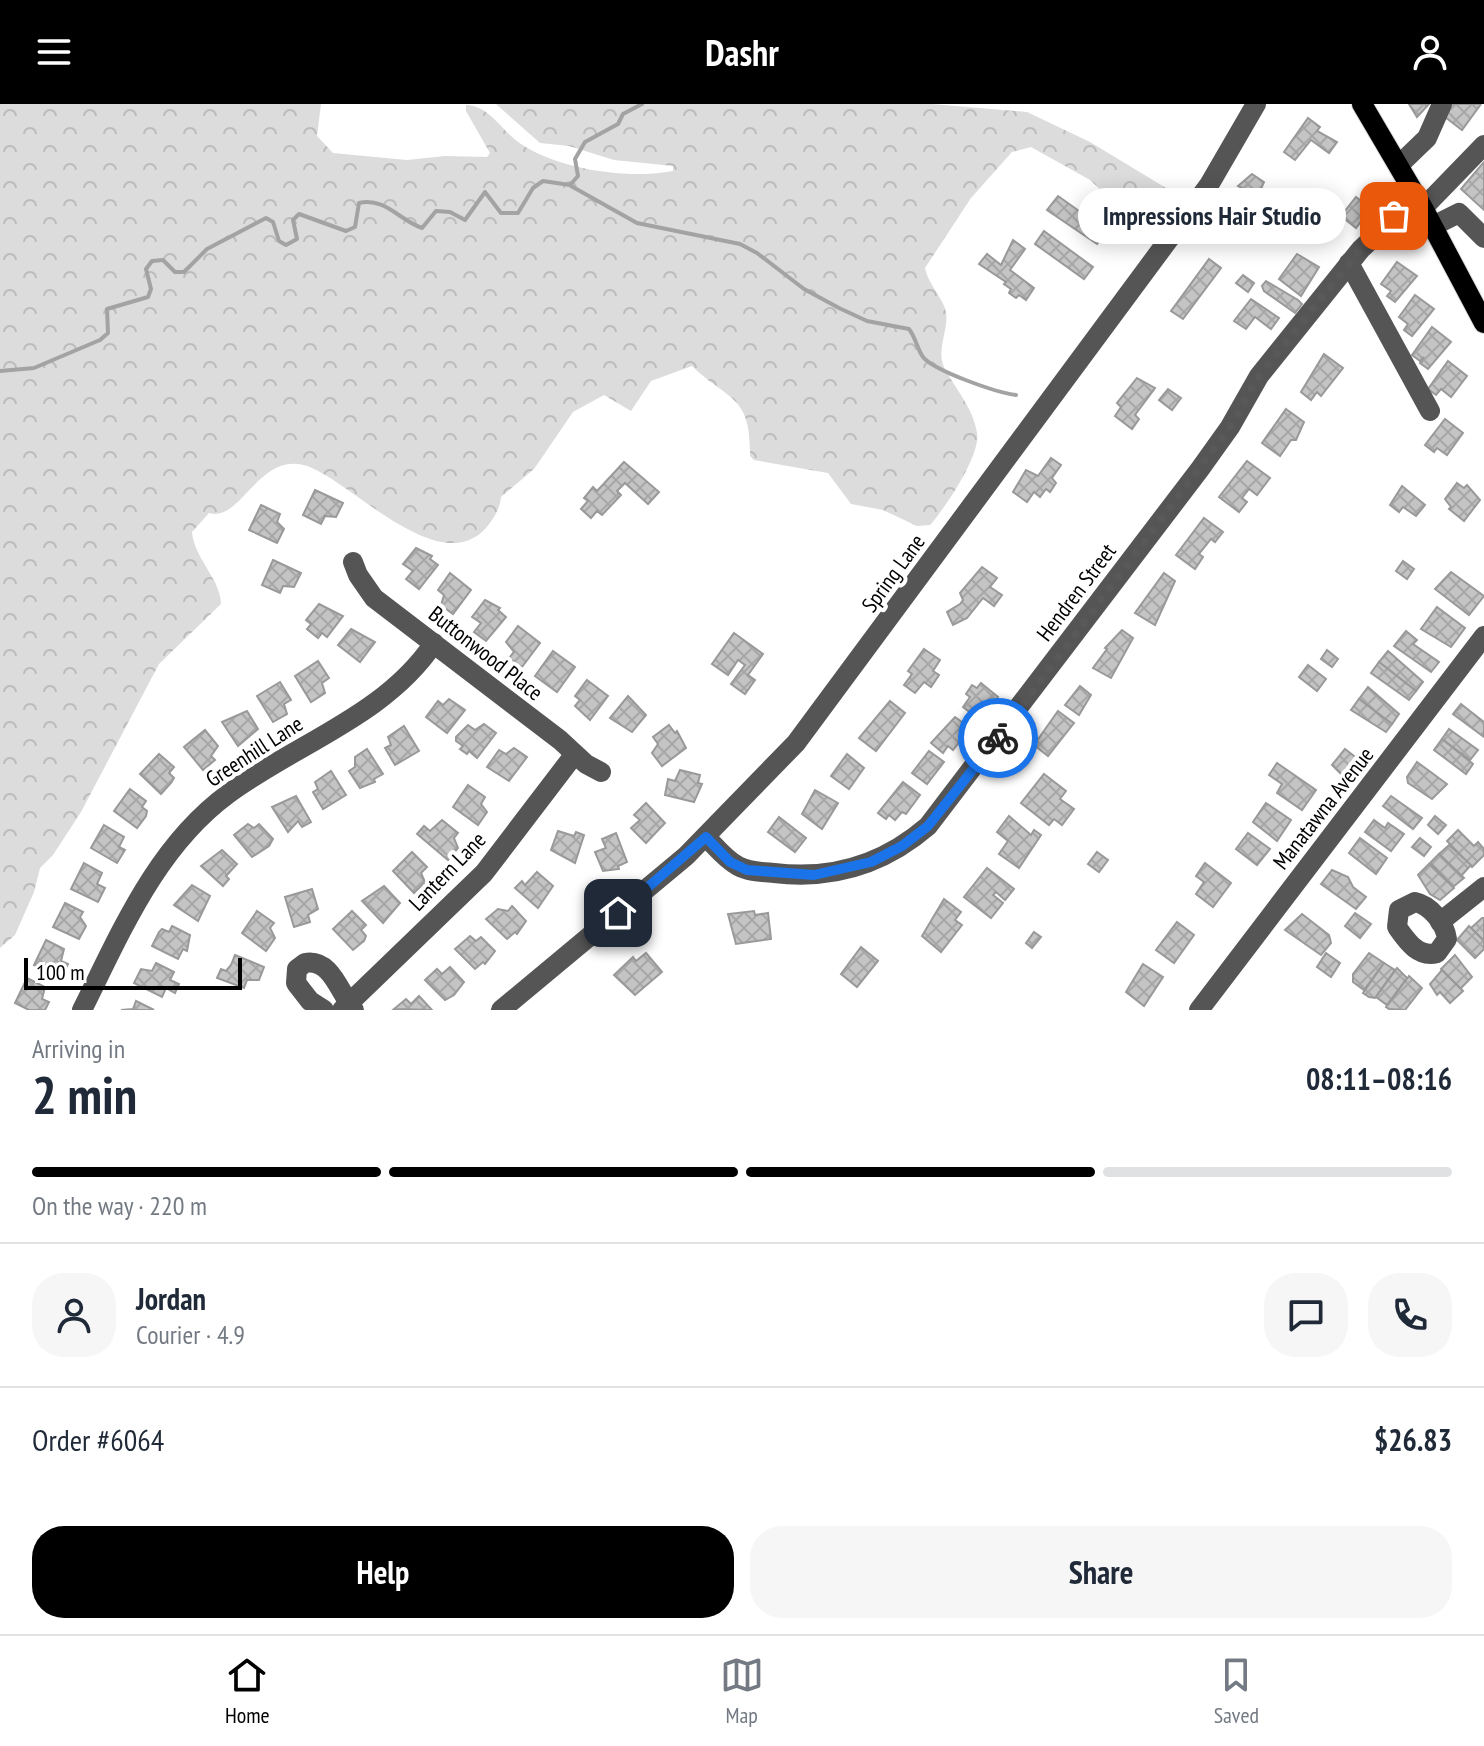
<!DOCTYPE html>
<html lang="en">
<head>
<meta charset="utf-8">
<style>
	:root { --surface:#fff; --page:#f6f6f7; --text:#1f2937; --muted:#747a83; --line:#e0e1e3; --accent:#000 }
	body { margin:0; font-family:"PT Sans Narrow",sans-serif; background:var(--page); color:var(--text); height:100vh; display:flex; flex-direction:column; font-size:30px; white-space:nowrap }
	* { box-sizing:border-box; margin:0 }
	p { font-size:26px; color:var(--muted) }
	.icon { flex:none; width:44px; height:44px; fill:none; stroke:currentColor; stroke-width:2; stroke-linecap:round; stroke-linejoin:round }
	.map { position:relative; height:906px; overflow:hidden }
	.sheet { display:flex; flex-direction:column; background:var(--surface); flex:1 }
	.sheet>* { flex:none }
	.scale { position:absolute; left:24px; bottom:20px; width:218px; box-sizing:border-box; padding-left:8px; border:4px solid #000; border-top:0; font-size:22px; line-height:28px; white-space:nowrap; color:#000; -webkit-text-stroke:6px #fff; paint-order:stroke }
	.pin { position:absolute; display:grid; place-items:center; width:68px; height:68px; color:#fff; margin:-34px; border-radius:16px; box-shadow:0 4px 12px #0006 }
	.courier { position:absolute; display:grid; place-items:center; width:80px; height:80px; margin:-40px; border:6px solid #1a73e8; border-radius:50%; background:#fff; color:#222; box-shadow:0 2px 10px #0007 }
	.bubble { position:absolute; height:56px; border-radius:28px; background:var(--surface); box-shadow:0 4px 20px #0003; font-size:26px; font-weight:700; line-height:56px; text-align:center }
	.summary em { font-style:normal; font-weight:700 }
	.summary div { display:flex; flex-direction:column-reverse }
	.summary { display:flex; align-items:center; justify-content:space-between; height:136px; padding:0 32px }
	h1 { font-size:52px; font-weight:700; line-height:60px }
	.bar { display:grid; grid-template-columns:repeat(4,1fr); gap:12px 8px; align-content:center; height:96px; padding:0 32px }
	.bar i { height:10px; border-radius:6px; background:var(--line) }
	.bar .current { background:var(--accent) }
	.bar p { grid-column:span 4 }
	.line { display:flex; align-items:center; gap:20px; padding:0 32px; border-top:2px solid var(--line) }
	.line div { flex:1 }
	.round { display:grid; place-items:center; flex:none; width:84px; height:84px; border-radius:32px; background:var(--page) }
	.cta { display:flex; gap:16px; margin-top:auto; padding:16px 32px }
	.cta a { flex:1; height:92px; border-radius:32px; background:var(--accent); color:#fff; font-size:32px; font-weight:700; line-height:92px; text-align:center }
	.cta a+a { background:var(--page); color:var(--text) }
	header { display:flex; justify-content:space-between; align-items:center; height:104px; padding:0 32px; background:var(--accent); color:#fff; font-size:36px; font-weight:700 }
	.dock { display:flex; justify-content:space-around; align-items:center; height:112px; border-top:2px solid var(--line); background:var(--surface); font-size:22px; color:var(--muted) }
	.dock a { display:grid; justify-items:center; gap:4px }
	.dock .current { color:var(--accent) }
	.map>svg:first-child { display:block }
</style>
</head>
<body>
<header><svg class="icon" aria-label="menu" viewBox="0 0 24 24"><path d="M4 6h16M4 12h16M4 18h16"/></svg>Dashr<svg class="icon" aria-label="person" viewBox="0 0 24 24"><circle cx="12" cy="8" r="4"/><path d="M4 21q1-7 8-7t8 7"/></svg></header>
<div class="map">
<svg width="1484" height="906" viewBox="0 0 1484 906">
	<defs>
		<pattern id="forest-crowns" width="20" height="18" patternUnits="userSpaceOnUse" patternTransform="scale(2)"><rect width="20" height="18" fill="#dcdcdc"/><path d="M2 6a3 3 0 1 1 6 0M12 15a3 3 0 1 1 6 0" fill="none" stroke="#bbb"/></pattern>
		<pattern id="building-cross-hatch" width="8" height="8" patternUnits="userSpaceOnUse" patternTransform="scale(2)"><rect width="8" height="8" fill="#c4c4c4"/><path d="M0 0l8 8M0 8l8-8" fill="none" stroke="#a7a7a7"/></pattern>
	</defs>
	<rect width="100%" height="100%" fill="#fff"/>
	<!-- forest -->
	<path fill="url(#forest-crowns)" d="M0 0H321L317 32 333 49 407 56 445 52 487 53 490 49 466 7V1C491 2 502 28 521 40 558 65 629 76 673 67V62L614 56 569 42 540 39 496 0H932L1027 8 1090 38 1176 90 1172 101 1143 126 1090 76 1031 43 1012 48 971 94 925 164C928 180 943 194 946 208 949 226 936 245 944 263 955 285 973 303 977 329 981 351 945 404 930 421L917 422 883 406 851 400 828 369 754 356 750 352C751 291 730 298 692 262L651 277 631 307 604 291 573 308 534 365 501 393C500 405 493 416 485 425 438 475 351 377 307 362 259 346 241 419 209 409L192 428C194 454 221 476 221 500L159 560 81 708 53 751 40 764 34 788 15 831 0 844Z"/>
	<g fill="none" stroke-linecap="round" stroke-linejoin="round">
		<!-- stream -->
		<g stroke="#a3a3a3" stroke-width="4">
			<path d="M571 82 637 119 740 140 757 149 804 185 839 204 867 217 909 225C916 234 917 245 923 253 934 267 998 289 1016 291"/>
			<path d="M0 267 34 264 100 236 108 229 107 205 148 193 151 185 146 165 152 157 163 156 175 168H184L207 145 266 114 273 118 279 137 286 141 297 135 293 116 299 110 346 127 355 123 359 99C385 93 399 116 422 124L436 107 450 108 465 116 485 88 501 109H518L533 84 543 77 570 81 578 72 575 55 585 38 618 20 623 10 642 0"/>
		</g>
	</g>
	<!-- building -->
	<g fill="url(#building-cross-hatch)" stroke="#999" stroke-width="2">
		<path d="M1409 0H1429L1417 13Z"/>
		<path d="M1452 0H1481L1462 26 1445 13Z"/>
		<path d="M1308 14 1320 23 1317 27 1337 38 1329 49 1311 36 1295 56 1284 48Z"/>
		<path d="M1484 58V106L1461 85Z"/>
		<path d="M1252 70 1264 78 1260 87 1264 92 1256 103 1248 98 1244 103 1238 98 1242 92 1238 90 1242 84 1238 82Z"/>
		<path d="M1058 92 1107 127 1097 140 1047 106Z"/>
		<path d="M1356 93 1371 104 1356 124 1341 112Z"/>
		<path d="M1044 127 1093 163 1084 175 1035 140Z"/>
		<path d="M1013 136 1025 145 1010 166 1034 184 1026 196 1019 191 1016 194 1009 189 1011 185 1004 180 1006 178 979 160 987 150 1001 161Z"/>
		<path d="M1297 150 1319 163 1301 192 1279 175Z"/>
		<path d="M1209 155 1221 164 1183 215 1171 207Z"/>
		<path d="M1397 158 1417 172 1395 198 1387 192 1391 187 1381 180Z"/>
		<path d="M1243 171 1254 179 1248 188 1236 179Z"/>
		<path d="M1266 177 1298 196 1302 200 1295 209 1264 187 1262 182Z"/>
		<path d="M1415 191 1434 205 1412 232 1404 226 1408 220 1399 213Z"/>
		<path d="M1251 195 1279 214 1271 225 1255 213 1246 225 1234 217Z"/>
		<path d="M1432 223 1451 238 1428 265 1420 259 1424 253 1420 257 1412 251Z"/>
		<path d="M1324 250 1343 264 1321 292 1317 288 1311 296 1301 288Z"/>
		<path d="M1448 257 1467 272 1451 293 1441 285 1436 291 1428 285Z"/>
		<path d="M1137 274 1155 284 1135 311 1139 315 1132 325 1115 312 1121 303 1117 299Z"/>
		<path d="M1168 285 1181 294 1172 306 1159 296Z"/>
		<path d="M1286 305 1304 318 1296 336H1291L1280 352 1262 339Z"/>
		<path d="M1445 315 1463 329 1447 351 1437 344 1434 348 1425 341Z"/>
		<path d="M1051 354 1061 361 1052 374 1056 379 1050 388 1046 385 1040 393 1034 388 1027 398 1013 388 1026 366 1038 372Z"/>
		<path d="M1247 357 1270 374 1257 391 1249 385 1242 394 1247 398 1239 408 1219 393Z"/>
		<path d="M624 358 659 388 648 400 625 379 617 387 621 391 602 411 597 407 591 414 581 405 588 397 584 394 593 383 597 387Z"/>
		<path d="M1457 379 1464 384 1467 381 1480 396 1464 417 1449 405 1451 403 1445 395Z"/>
		<path d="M1402 382 1425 401 1416 412 1403 403 1399 408 1390 401Z"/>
		<path d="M315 386 343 399 336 413 325 412 321 420 303 411Z"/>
		<path d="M261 401 280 410 277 418 284 425 277 439 249 426Z"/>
		<path d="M1204 414 1223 428 1215 438 1211 435 1199 450 1203 453 1195 465 1176 451Z"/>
		<path d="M416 444 432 452 430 455 438 461 419 485 406 475 413 467 403 460Z"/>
		<path d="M273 456 301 469 294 483 283 482 280 489 262 481Z"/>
		<path d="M1403 457 1414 465 1407 475 1396 467Z"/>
		<path d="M982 463 997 474 990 483 1002 491 994 502 983 494 967 514 953 521 947 508 960 500 963 496 960 489Z"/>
		<path d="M1451 468 1484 492 1469 511 1435 485Z"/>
		<path d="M450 469 471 486 453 510 441 501 444 491 438 486Z"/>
		<path d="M1164 469 1175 477 1155 521 1135 509Z"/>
		<path d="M485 496 500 504 498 506 506 513 486 537 474 528 481 519 472 513Z"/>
		<path d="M319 500 343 512 327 533 322 529 318 534 307 525 311 520 306 516Z"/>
		<path d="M1437 503 1465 524 1451 543 1421 525Z"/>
		<path d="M518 522 540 539 522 563 509 554 514 548 506 538Z"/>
		<path d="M351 525 375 538 360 558 338 541Z"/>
		<path d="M1122 526 1133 534 1111 574 1093 564 1107 545 1105 544Z"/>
		<path d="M1406 527 1417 536 1413 540 1439 558 1431 568 1394 542Z"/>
		<path d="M734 529 763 550 748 571 755 576 745 590 731 580 745 561 738 556 728 571 712 560Z"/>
		<path d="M924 545 940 556 933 567 939 571 931 583 924 578 915 589 904 581 912 570 908 567Z"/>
		<path d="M1327 546 1338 555 1332 563 1321 555Z"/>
		<path d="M553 547 575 563 557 588 535 572Z"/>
		<path d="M1388 547 1423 578 1416 587 1379 558Z"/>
		<path d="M318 557 329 574 322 579 325 589 311 598 295 572Z"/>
		<path d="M1379 558 1416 587 1409 596 1371 569Z"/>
		<path d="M1308 561 1326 575 1317 587 1299 573Z"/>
		<path d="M587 576 608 592 590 616 575 602 580 596 575 592Z"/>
		<path d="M280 578 291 596 284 600 287 610 273 618 257 592Z"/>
		<path d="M981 579 998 593 980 616 963 603 970 593 966 590 972 581 977 584Z"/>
		<path d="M1080 582 1091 591 1079 611 1065 601Z"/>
		<path d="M1368 583 1399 610 1392 620 1359 595Z"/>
		<path d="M628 592 646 611 632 628 610 614Z"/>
		<path d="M449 595 465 606 447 629 426 613 438 597 443 601Z"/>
		<path d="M1359 595 1392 620 1386 628 1351 606Z"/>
		<path d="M890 597 905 609 876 647 859 634Z"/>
		<path d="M1461 600 1484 618V633L1453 610Z"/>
		<path d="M247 607 258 625 238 642 222 618Z"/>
		<path d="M1058 607 1074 619 1048 652 1034 641Z"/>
		<path d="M955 613 970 624 953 646 948 642 943 649 931 639Z"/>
		<path d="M484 620 496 629 477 654 469 647 467 650 460 645 463 642 456 637V633L468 621 475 626Z"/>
		<path d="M669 621 675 629 677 627 686 644 662 662 652 649 658 640 653 633Z"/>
		<path d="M404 622 419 647 395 661 385 644 391 641 388 633Z"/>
		<path d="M1449 625 1478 646 1470 656 1442 635Z"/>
		<path d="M205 626 218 642 211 652 215 656 203 666 184 643Z"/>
		<path d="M1442 635 1473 660 1466 670 1434 646Z"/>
		<path d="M514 644 527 653 509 677 487 663 499 646 506 650Z"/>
		<path d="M367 645 383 670 374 675 375 678 360 684 349 667 355 663V653Z"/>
		<path d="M1345 645 1363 659 1361 667 1349 678 1332 661Z"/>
		<path d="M929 647 944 658 927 680 912 669Z"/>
		<path d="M159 650 174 663 169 669 174 674 171 679 161 690 140 670Z"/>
		<path d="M847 650 864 664 849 685 831 672Z"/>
		<path d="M1417 658 1447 680 1432 695 1408 679 1407 673Z"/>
		<path d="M1277 659 1316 686 1302 706 1277 689 1282 680 1269 671Z"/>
		<path d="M680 666 700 671 698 679 702 680 694 698 665 691 668 675 675 677Z"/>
		<path d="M331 667 346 691 323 705 313 688 318 685 315 678Z"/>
		<path d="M1044 670 1066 687 1060 695 1074 705 1062 721 1054 715 1049 721 1021 699Z"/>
		<path d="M903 678 920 691 906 710 902 708 895 716 889 711 886 715 878 709Z"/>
		<path d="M468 681 485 693 481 700 487 708 478 721 453 703Z"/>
		<path d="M130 685 146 697 142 703 147 707 146 712 137 724 114 707Z"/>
		<path d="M815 686 838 699 822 725 802 710Z"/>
		<path d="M296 692 311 718 302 723 298 717 288 728 272 703Z"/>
		<path d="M1391 692 1422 714 1413 725 1383 702Z"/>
		<path d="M646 699 665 719 646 739 631 724 640 716 634 711Z"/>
		<path d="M1266 699 1291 716 1277 737 1253 718Z"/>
		<path d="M1009 712 1031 731 1034 726 1041 731 1019 764 999 750 1008 737 997 728Z"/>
		<path d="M1435 712 1446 721 1438 730 1428 721Z"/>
		<path d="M779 713 806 734 795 748 768 728Z"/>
		<path d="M442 716 458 729 454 734 458 744 448 756 417 730 424 722 430 727Z"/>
		<path d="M1374 716 1385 724 1388 719 1404 730 1391 747 1365 728Z"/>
		<path d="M248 720 254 724 259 720 273 735 269 742 252 753 234 731Z"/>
		<path d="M104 721 124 733 119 743 125 746 117 759 91 744Z"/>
		<path d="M1458 726 1474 742 1478 738 1484 745V751L1472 763 1447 737Z"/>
		<path d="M558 727 574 732 576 728 584 731 575 759 551 746Z"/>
		<path d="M616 729 627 758 618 762 619 765 603 767 595 748 606 744 602 735Z"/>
		<path d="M1248 729 1270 745 1257 761 1236 745Z"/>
		<path d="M1360 734 1387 754 1376 770 1349 749Z"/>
		<path d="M1420 734 1431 743 1424 752 1412 743Z"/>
		<path d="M1449 741 1471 761 1461 772 1439 750Z"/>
		<path d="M222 746 237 760 226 772 229 775 223 782 201 762Z"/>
		<path d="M412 748 427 763 421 769 425 778 414 789 393 767Z"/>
		<path d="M1097 748 1108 756 1099 768 1088 760Z"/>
		<path d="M1439 750 1464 774 1453 783 1430 759Z"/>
		<path d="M84 759 102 769 97 780 105 784 98 798 71 785Z"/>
		<path d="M1205 759 1231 779 1213 803 1196 790 1204 778 1196 772Z"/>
		<path d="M1429 760 1454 784 1440 796 1430 790 1418 771Z"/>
		<path d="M987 764 1014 785 1005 796 996 788 993 791 1003 799 991 814 964 793Z"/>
		<path d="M1332 766 1348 773 1353 783 1366 793 1356 805 1321 780Z"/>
		<path d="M537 768 553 782 538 804 515 784 522 777 525 781Z"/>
		<path d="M192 781 210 792 198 817 174 801Z"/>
		<path d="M384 782 400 799 383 819 362 797Z"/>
		<path d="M312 785 318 805 308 811 310 818 294 823 285 793Z"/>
		<path d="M944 795 961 808 955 816 962 821 941 848 922 832Z"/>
		<path d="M65 799 83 808 80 813 86 822 79 835 53 823Z"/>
		<path d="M512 802 526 817 517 830 515 828 507 835 486 815 498 805 508 807Z"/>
		<path d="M257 807 274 819 270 824 275 834 266 847 242 829Z"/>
		<path d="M352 807 366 821 361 826 366 832 364 837 353 846 333 825Z"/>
		<path d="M754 807 755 811 768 809 771 835 736 840 728 810Z"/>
		<path d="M1355 809 1371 820 1360 834 1345 822Z"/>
		<path d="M1302 810 1329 831 1331 839 1321 851 1285 826Z"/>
		<path d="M1482 814H1484V837L1471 824Z"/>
		<path d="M1177 818 1194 831 1174 859 1156 846Z"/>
		<path d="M172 822 190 831 187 847 183 845 178 855 152 842 159 828 162 825 169 828Z"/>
		<path d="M1469 822 1484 837V845L1475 854 1457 836Z"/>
		<path d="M1034 828 1041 833 1032 844 1026 839Z"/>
		<path d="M470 832 476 837 481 833 495 847 485 860 483 858 475 865 455 845Z"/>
		<path d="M46 836 64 845 61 857 68 860 61 874 34 861Z"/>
		<path d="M861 843 878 857 857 883 841 870Z"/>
		<path d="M646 849 662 868 635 891 614 871 633 853 636 857Z"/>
		<path d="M1326 849 1340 859 1331 873 1317 863Z"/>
		<path d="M1369 849 1384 859 1364 886 1353 878V870Z"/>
		<path d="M235 851 264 863 259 876H247L244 884 217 874 221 865 226 867 231 861Z"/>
		<path d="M1455 851 1472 873 1460 885 1441 865Z"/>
		<path d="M156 859 174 868 170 876 179 880 175 889 166 884 162 893 134 879 141 865 152 867Z"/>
		<path d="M1384 859 1395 866 1375 894 1369 893 1363 889Z"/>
		<path d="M1143 860 1163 873 1144 902 1126 888Z"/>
		<path d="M450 863 464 878 454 891 445 896 425 876 437 865 442 870Z"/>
		<path d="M1397 864 1407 874 1387 901 1376 893Z"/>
		<path d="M1442 866 1463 887 1450 899 1440 888 1437 891 1430 880Z"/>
		<path d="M1409 872 1422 884 1405 906 1389 905 1386 903Z"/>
		<path d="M27 874 45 883 42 895 49 898 45 906H29L15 899Z"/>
		<path d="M419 892 432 906 394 905 406 895 411 900Z"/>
		<path d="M136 897 154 906H121L133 905Z"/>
	</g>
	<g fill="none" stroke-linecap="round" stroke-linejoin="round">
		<!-- major casing -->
		<g stroke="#dbdbdb" stroke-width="22">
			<path id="major" d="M1362 0 1423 104 1484 219"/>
		</g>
		<!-- minor -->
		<g stroke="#555" stroke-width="20">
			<path d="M1399 61 1427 34 1442 0"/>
			<path d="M1423 104 1484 41"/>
			<path d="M1433 122 1459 109 1484 134"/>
			<path d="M1349 159 1430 307"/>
			<path d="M353 458 358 471 374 494 560 636 586 660 601 668"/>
			<path d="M706 733C716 743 726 756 738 762 749 768 762 768 774 769 832 776 884 760 928 722L1200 365 1230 323 1259 272 1361 145 1417 93"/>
			<path d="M1415 798C1430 801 1445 819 1447 835L1437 849C1418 854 1407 837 1397 823L1399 806Z"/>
			<path d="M1440 818 1484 783"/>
			<path d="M82 906C121 828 156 743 228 690 297 639 385 612 434 539"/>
			<path d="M324 906 310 897 296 879 297 865 305 859C332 854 340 891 354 906"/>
			<path d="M342 906 484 769 574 651"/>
			<path d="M501 906 686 752 796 639 1209 81 1256 0"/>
			<path d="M1199 906 1484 532"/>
		</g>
		<!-- major -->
		<use href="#major" stroke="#000" stroke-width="20"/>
	</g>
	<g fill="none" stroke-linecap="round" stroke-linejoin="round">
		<!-- done -->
		<path stroke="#595959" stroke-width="8" stroke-dasharray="0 14.4" d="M998 634 1230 323 1259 272 1361 145 1394 112"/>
		<!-- route -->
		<path stroke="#1a73e8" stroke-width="10" d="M618 809 706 733 730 758 747 766 814 771 871 758 902 742 928 722 998 634"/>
	</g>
	<g text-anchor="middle" stroke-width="8" stroke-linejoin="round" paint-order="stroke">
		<!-- street labels -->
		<g font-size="22" fill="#000" stroke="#fff">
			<text transform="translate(893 469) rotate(-54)" y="8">Spring Lane</text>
			<text transform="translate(1076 488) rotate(-53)" y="8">Hendren Street</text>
			<text transform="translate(486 549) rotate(38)" y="8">Buttonwood Place</text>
			<text transform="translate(254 647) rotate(-33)" y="8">Greenhill Lane</text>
			<text transform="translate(1323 704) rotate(-52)" y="8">Manatawna Avenue</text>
			<text transform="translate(447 767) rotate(-46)" y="8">Lantern Lane</text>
		</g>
	</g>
</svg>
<div class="scale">100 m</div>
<div class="pin" style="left:1394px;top:112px;background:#ea580c"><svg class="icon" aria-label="bag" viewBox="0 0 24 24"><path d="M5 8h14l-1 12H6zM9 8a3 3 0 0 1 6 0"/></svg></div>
<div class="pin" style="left:618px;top:809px;background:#1f2937"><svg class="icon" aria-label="home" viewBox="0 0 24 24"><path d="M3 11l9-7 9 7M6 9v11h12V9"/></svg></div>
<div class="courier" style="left:998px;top:634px"><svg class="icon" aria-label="bike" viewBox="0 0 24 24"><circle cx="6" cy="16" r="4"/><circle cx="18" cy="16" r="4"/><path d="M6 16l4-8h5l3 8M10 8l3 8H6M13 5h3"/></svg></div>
<div class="bubble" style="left:1078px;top:84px;width:268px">Impressions Hair Studio</div>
</div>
<section class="sheet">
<div class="summary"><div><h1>2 min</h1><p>Arriving in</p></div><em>08:11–08:16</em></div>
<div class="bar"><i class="current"></i><i class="current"></i><i class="current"></i><i></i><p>On the way · 220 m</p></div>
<div class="line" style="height:144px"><a class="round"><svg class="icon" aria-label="person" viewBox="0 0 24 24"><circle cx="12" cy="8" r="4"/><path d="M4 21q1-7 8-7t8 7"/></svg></a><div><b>Jordan</b><p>Courier · 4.9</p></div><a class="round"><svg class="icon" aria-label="chat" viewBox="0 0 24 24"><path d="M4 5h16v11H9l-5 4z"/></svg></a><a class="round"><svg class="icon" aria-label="phone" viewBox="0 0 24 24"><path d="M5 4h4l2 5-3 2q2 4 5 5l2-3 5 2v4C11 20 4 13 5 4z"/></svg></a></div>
<div class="line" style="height:104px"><div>Order #6064</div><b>$26.83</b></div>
<div class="cta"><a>Help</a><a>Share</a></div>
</section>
<nav class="dock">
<a class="current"><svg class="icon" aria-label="home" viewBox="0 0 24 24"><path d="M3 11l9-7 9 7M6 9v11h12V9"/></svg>Home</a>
<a><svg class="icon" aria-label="map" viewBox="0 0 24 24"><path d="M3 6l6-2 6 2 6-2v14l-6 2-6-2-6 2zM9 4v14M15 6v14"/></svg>Map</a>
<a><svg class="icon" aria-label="saved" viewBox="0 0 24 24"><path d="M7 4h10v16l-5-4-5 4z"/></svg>Saved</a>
</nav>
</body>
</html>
